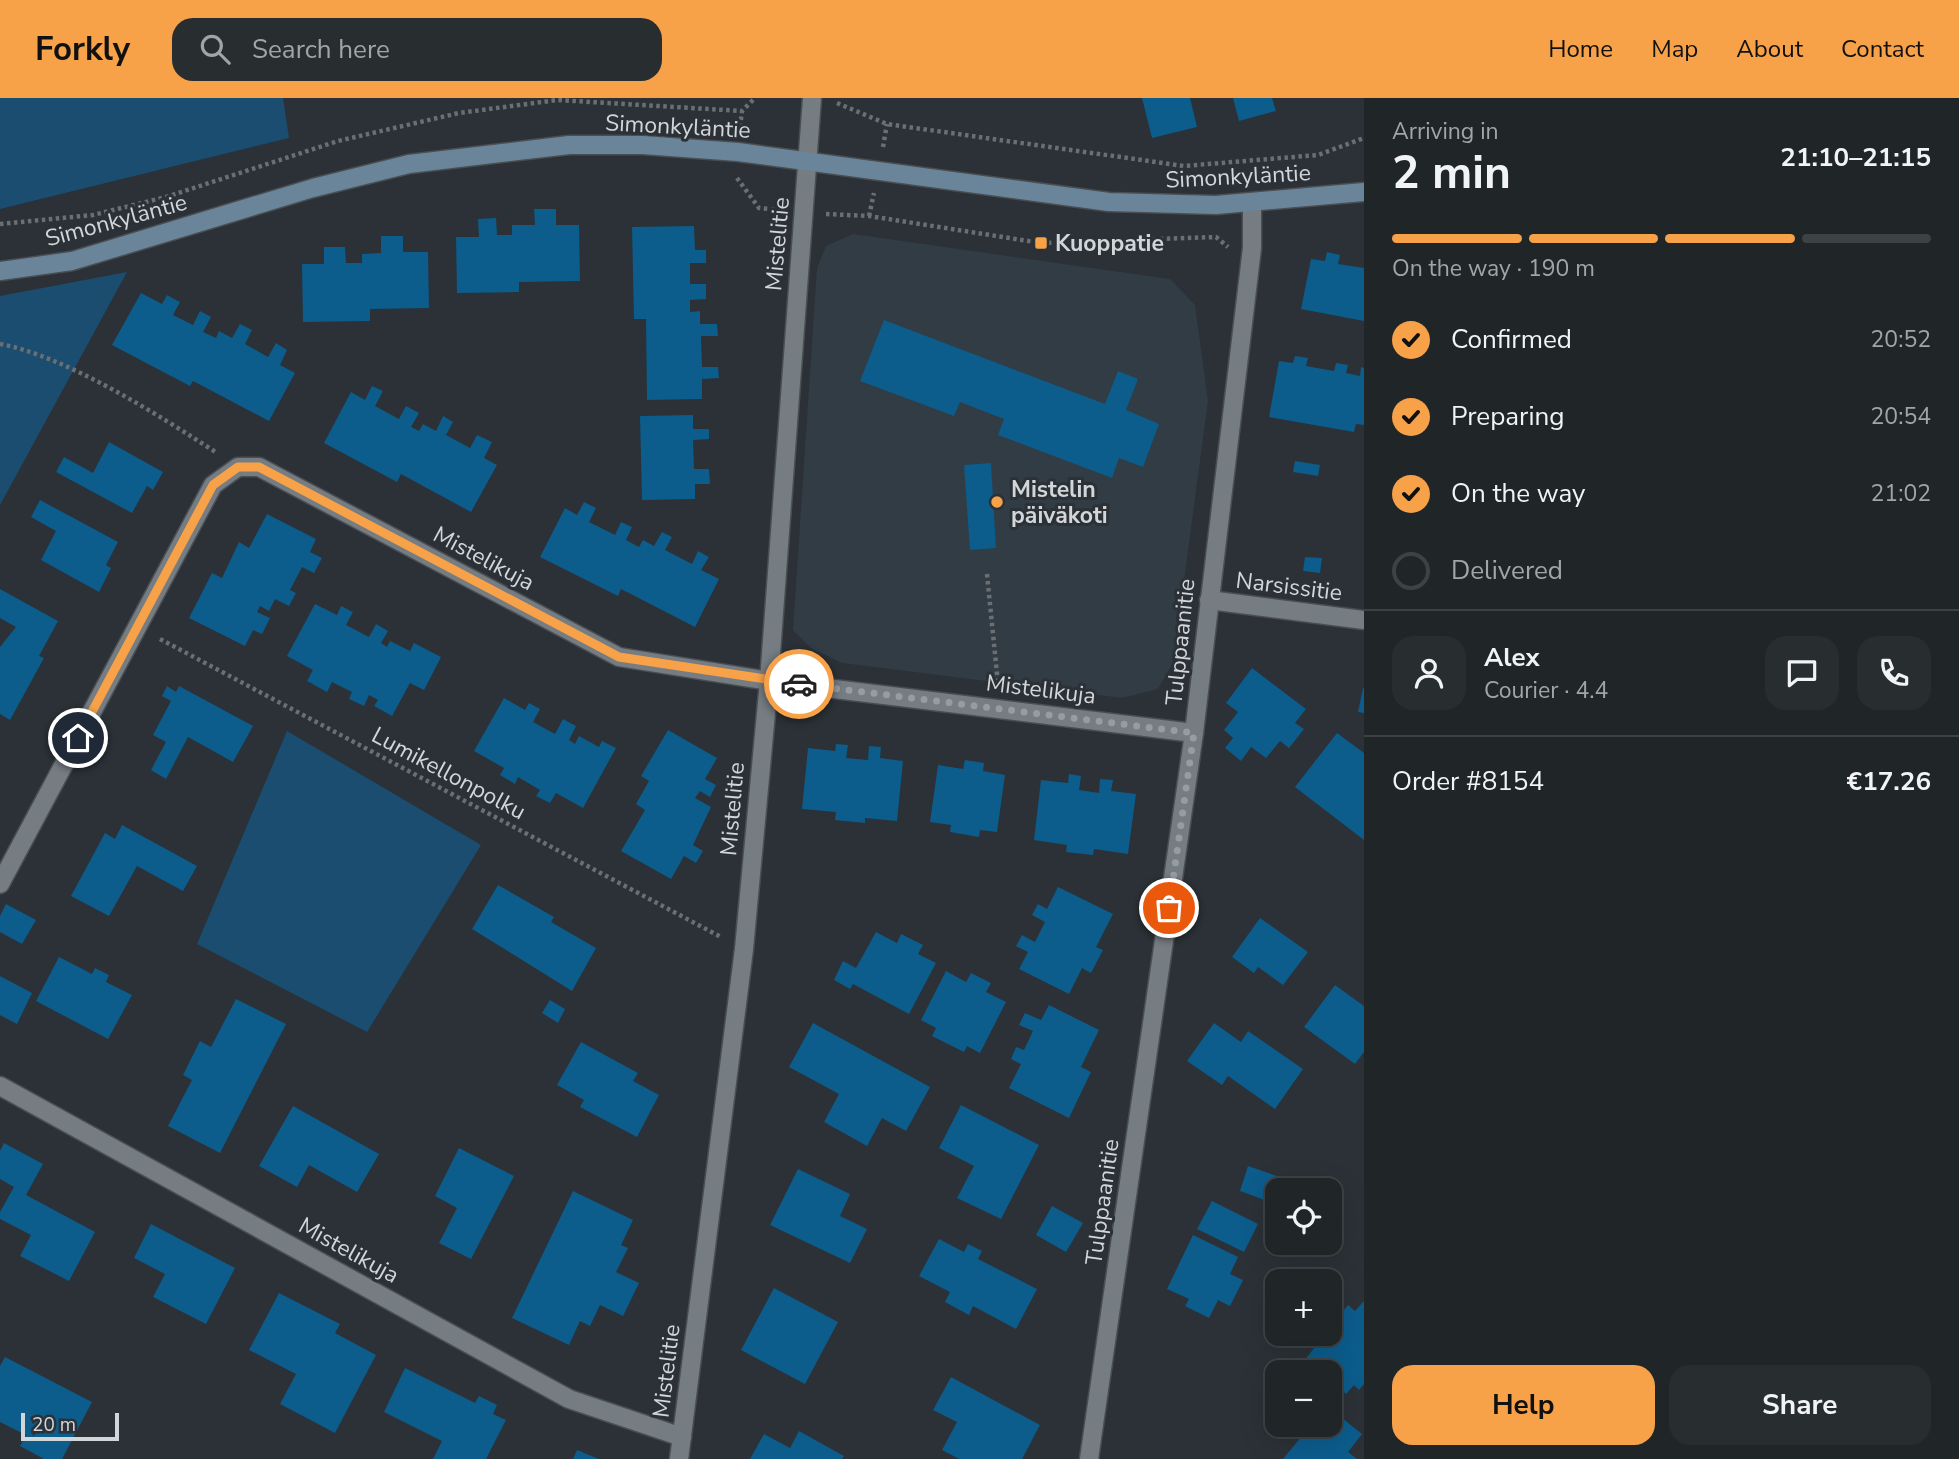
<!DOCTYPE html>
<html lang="en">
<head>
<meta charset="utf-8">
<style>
	:root { --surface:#202528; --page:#282d30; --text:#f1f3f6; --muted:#a2a5a8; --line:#3d4245; --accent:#f7a149 }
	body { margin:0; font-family:"Nunito Sans",sans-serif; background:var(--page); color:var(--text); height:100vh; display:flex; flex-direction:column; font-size:26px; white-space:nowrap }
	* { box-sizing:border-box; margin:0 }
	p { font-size:23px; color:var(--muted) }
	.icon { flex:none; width:38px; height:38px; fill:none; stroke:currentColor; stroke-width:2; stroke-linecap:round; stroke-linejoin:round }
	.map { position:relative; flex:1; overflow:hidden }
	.panel { display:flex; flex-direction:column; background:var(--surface); width:595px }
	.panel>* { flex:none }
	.tools { position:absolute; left:1265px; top:1080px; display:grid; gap:14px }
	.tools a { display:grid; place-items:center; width:77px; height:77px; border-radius:14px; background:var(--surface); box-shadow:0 7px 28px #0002,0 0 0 2px var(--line); font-size:35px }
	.scale { position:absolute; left:21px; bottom:18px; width:98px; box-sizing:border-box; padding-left:7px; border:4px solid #d2d6d9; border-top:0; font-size:19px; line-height:24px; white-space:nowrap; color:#d2d6d9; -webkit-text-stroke:5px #2b3136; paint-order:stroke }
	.pin { position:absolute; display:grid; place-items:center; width:60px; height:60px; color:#fff; margin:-30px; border:4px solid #fff; border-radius:50%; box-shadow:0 2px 7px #0007 }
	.courier { position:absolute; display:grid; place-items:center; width:70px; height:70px; margin:-35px; border:5px solid #f7a149; border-radius:50%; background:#fff; color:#222; box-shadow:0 2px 9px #0007 }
	.head em { font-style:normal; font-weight:700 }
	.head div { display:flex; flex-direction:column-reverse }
	.head { display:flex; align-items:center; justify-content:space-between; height:119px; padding:0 28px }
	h1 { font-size:46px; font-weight:700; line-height:52px }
	.bar { display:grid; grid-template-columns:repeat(4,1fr); gap:10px 7px; align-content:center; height:84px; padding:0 28px }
	.bar i { height:9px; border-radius:5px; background:var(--line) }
	.bar .active { background:var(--accent) }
	.bar p { grid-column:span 4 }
	.line { display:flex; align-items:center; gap:18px; padding:0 28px; border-top:2px solid var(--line) }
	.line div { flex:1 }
	.round { display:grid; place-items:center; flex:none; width:74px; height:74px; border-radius:21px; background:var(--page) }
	ol { padding:0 28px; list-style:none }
	li { display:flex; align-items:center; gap:21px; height:77px }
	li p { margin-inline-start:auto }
	li .icon { padding:7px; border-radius:50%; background:var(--accent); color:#111; stroke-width:4 }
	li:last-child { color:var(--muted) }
	li i { width:38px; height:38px; border:4px solid var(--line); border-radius:50% }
	.button { display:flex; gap:14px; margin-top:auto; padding:14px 28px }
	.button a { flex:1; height:80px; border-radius:21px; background:var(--accent); color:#111; font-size:28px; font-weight:700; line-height:80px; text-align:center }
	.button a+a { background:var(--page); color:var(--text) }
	header { display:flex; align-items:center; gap:42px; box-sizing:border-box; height:98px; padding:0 35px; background:var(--accent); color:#111 }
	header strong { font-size:33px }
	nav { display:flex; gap:38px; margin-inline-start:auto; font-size:24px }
	.search { width:490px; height:63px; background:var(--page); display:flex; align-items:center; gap:18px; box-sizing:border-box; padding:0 24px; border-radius:21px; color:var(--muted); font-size:26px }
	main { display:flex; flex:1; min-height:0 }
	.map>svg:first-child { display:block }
</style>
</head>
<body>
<header>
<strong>Forkly</strong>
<div class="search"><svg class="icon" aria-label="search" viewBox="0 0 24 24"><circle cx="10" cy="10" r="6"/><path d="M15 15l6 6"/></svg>Search here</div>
<nav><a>Home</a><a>Map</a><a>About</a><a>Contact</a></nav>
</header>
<main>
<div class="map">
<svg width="1364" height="1361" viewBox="0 0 1364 1361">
	<rect width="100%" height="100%" fill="#2b3136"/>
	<!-- built -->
	<path fill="#313c45" d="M853 136 1170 181 1195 207 1208 303 1173 565 1158 591 1122 600 842 565 811 550 793 532 817 170 826 148Z"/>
	<!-- green -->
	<g fill="#1a4d70">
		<path d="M0 0H283L289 40 0 111Z"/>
		<path d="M127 174 0 407V198Z"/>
		<path d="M287 633 481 747 367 934 197 846Z"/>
	</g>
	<!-- building -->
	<g fill="#0c5c8c">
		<path d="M1142 0H1190L1197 29 1152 40Z"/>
		<path d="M1233 0H1272L1276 13 1239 23Z"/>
		<path d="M534 111H556V127H579L580 183 519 184V194L457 195 456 139H479L478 121 496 120 497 137H512V127H535Z"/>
		<path d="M694 128 695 152H706V165H690V186H706V201L690 202V214L700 213V226H717L718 238H701L702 269H718L719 280 702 281V301L647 302 646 221H634L632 129Z"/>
		<path d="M381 138H403V154H428L429 210 370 211V223L303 224 302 166H324V149H345L346 165H362V156L381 155Z"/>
		<path d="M1327 154 1340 157 1338 166 1364 170V223L1301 211 1311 161 1325 163Z"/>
		<path d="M141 195 162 206 167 197 180 204 173 217 193 227 200 213 211 219 203 234 216 240 219 233 232 240 240 226 252 232 245 246 268 259 276 245 287 252 280 267 295 275 269 323 193 283 190 288 112 247Z"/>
		<path d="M884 222 1105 306 1118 273 1138 281 1126 312 1159 326 1143 369 1119 360 1112 380 998 337 1004 321 960 304 954 318 860 283Z"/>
		<path d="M1295 258 1308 260 1306 268 1334 273 1336 265 1348 267 1346 275 1360 278 1361 269 1364 270V327L1356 326 1354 334 1269 319 1279 263 1293 265Z"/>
		<path d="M372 288 383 293 375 308 399 321 406 308 419 315 411 329 419 333 423 326 436 333 443 318 453 324 446 337 470 350 477 337 492 344 484 360 497 367 471 414 401 376 397 384 324 345 351 294 365 302Z"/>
		<path d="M693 317V331H709V341L693 342 694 371H709L710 386H695V401L642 402 640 318Z"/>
		<path d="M109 344 163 374 153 392 147 388 132 415 56 374 64 359 93 375Z"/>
		<path d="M1295 363 1320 367 1318 378 1293 374Z"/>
		<path d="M991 365 996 450 970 452 964 367Z"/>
		<path d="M40 402 118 444 106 467 111 470 99 494 41 462 56 433 31 419Z"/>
		<path d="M584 404 596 410 589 424 615 437 621 424 632 429 626 442 639 449 643 442 654 448 662 434 672 439 665 452 692 466 698 453 709 459 701 472 719 481 695 529 621 491 618 498 540 459 565 410 577 417Z"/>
		<path d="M267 416 316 441 310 454 322 460 314 475 302 469 290 492 296 495 289 508 275 501 269 513 260 508 257 514 270 520 262 536 253 532 245 548 189 520 212 475 222 480 239 444 249 450Z"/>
		<path d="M1305 459 1322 460 1320 475 1303 473Z"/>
		<path d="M0 491 58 523 39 558 44 560 10 622 0 616V549L16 529 0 520Z"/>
		<path d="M315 506 337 517 341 508 353 514 346 527 369 539 376 526 388 533 381 545 387 549 390 543 410 553 414 545 441 559 424 592 410 585 392 618 374 608 378 602 369 597 364 608 349 601 352 594 332 584 327 594 307 583 313 572 287 558Z"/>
		<path d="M1252 570 1306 611 1295 625 1304 631 1289 650 1280 643 1266 660 1251 649 1241 663 1225 650 1233 640 1224 632 1238 614 1226 605Z"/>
		<path d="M167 588 176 594 179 588 253 628 233 664 188 639 166 681 151 672 166 644 153 637 171 603 162 598Z"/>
		<path d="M1363 590H1364V615L1358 614Z"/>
		<path d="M504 600 525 612 529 605 540 611 533 624 555 636 563 621 576 628 569 642 575 646 579 638 599 649 602 643 616 650 583 710 556 695 550 705 536 698 540 692 518 679 515 686 500 677 504 670 474 653Z"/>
		<path d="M668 632 717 660 705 681 716 687 710 699 700 693 695 700 711 709 693 747 703 753 696 765 684 758 671 781 621 753 645 712 636 706 649 683 641 678Z"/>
		<path d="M1337 635 1364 655V742L1295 689Z"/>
		<path d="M836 646 848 647 846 660 868 662 869 648 881 649 880 660 903 663 897 723 865 720V725L835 722 836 714 802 711 808 650 835 653Z"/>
		<path d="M965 662 984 665 983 673 1005 677 997 734 980 732 979 739 950 734 951 727 930 724 938 667 963 671Z"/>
		<path d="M1069 676 1081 678 1079 692 1099 695 1100 681 1113 682 1111 693 1136 696 1128 756 1094 751 1093 757 1066 754 1067 747 1034 742 1041 682 1068 685Z"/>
		<path d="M122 727 197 768 183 793 137 768 109 818 71 798 105 735 115 741Z"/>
		<path d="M498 787 554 819 551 824 596 850 572 893 472 831Z"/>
		<path d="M1058 789 1113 816 1096 849 1103 852 1091 875 1082 870 1069 896 1019 871 1028 854 1016 848 1022 837 1035 844 1045 824 1032 817 1038 806 1047 811Z"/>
		<path d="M6 806 36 822 22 846 0 834V818Z"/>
		<path d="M1260 820 1308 854 1283 887 1258 869 1254 875 1232 859Z"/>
		<path d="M876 834 897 845 901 836 923 847 918 856 936 865 909 916 853 886 850 891 834 882 843 863 856 870Z"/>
		<path d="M59 859 92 876 95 870 109 877 106 884 132 897 108 941 36 903Z"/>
		<path d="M946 873 966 884 971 875 991 885 986 894 1006 904 980 955 967 948 964 954 932 938 936 930 921 922Z"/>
		<path d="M0 878 32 895 17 926 0 917Z"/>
		<path d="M1335 887 1364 908V954L1355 966 1304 929Z"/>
		<path d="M236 901 286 926 220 1055 168 1028 192 982 183 977 200 943 211 949Z"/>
		<path d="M550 902 565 911 558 925 542 915Z"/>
		<path d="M1049 907 1099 932 1081 969 1091 974 1069 1020 1009 990 1021 966 1011 961 1016 949 1024 952 1033 933 1019 927 1025 915 1041 922Z"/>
		<path d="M813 925 930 989 906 1033 882 1020 867 1048 824 1024 839 996 789 969Z"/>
		<path d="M1214 925 1241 944 1248 933 1303 971 1275 1011 1228 978 1222 987 1187 963Z"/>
		<path d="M581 944 638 975 633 983 659 997 637 1039 580 1009 584 1002 557 987Z"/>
		<path d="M961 1007 1039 1047 1001 1121 957 1100 974 1068 939 1050Z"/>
		<path d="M293 1008 379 1056 357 1094 309 1067 297 1089 259 1068Z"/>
		<path d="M4 1045 43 1066 26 1097 95 1134 69 1183 20 1158 31 1137 0 1121V1114L14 1089 0 1081V1053Z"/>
		<path d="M459 1050 514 1078 471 1161 439 1145 457 1110 435 1098Z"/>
		<path d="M1248 1068 1291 1083 1287 1092H1278V1107L1240 1093Z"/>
		<path d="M798 1071 850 1096 840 1118 867 1131 850 1165 770 1127Z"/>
		<path d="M573 1093 633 1122 621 1147 628 1150 616 1174 639 1185 623 1218 600 1207 590 1228 580 1223 569 1247 512 1220Z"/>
		<path d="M1212 1103 1258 1126 1244 1154 1197 1131Z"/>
		<path d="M1052 1108 1083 1125 1066 1154 1036 1137Z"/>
		<path d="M151 1126 235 1170 206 1226 153 1199 165 1176 134 1160Z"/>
		<path d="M1193 1137 1238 1159 1230 1176 1243 1182 1230 1208 1218 1202 1209 1220 1185 1208 1189 1201 1167 1191Z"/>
		<path d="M939 1141 964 1154 968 1146 982 1153 978 1161 1037 1191 1016 1231 973 1208 969 1217 945 1204 950 1194 919 1178Z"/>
		<path d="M774 1190 838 1224 805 1286 741 1252Z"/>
		<path d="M279 1195 340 1226 335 1235 376 1257 335 1335 280 1306 296 1276 249 1252Z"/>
		<path d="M1364 1203V1286L1359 1292 1354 1287 1346 1296 1339 1290 1330 1301V1274H1311L1314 1271 1304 1263 1325 1236H1330V1230L1348 1207 1355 1213Z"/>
		<path d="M5 1259 92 1304 62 1361H44L20 1348 26 1337 0 1324V1268Z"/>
		<path d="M405 1270 475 1305 479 1298 497 1307 493 1316 506 1322 486 1361H433L442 1343 384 1314Z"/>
		<path d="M951 1279 1040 1327 1022 1361H959L942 1352 957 1324 933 1312Z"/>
		<path d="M1337 1316 1362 1336 1348 1354 1357 1361H1283L1311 1327 1321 1335Z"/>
		<path d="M799 1333 844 1358 842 1361H750L764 1336 790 1350Z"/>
		<path d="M577 1352 599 1361H573Z"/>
	</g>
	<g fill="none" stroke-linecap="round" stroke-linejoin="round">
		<!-- minor casing -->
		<g stroke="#494e52" stroke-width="21">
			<g id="minor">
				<path d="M1209 502 1364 522"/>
				<path d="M0 786 213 387 238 369H259L619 559 769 583 1194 635"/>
				<path d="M0 988 569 1301 682 1339"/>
				<path d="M679 1361 744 851 769 583 812 0"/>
				<path d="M1089 1361 1194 635 1252 150V105"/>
			</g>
		</g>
		<!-- secondary casing -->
		<g stroke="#494e52" stroke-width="21">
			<path id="secondary" d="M0 173 72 163 313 90 409 66 569 47H643L738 54 1109 104 1216 107 1364 94"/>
		</g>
		<!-- path -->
		<g stroke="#6a6f73" stroke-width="4.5" stroke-dasharray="3.5 3.5" stroke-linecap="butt">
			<path d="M837 5 887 26 1184 68 1318 57 1364 40"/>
			<path d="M740 29 742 13"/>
			<path d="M883 49 887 26"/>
			<path d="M737 80 759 110 779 112"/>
			<path d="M826 116 869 118 1041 145 1216 139 1228 149"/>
			<path d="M869 118 874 95"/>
			<path d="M0 126 93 117 166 99 338 43 459 15 557 2 742 13 755 0"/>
			<path d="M0 246C66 258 160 318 217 355"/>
			<path d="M987 476 998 586"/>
			<path d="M160 541 721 839"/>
		</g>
		<!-- minor -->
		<use href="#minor" stroke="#757c82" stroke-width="18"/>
		<!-- secondary -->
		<use href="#secondary" stroke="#6a859a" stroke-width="18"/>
	</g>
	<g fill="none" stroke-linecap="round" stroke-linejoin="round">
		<!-- done -->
		<path stroke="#989ca0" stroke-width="7" stroke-dasharray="0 12.6" d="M799 586 1194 635 1169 810"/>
		<!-- route -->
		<path stroke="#f7a149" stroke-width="9" d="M78 640 213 387 238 369H259L619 559 799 586"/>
	</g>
	<!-- markers -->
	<g fill="#f7a149" stroke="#2b3136" stroke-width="2.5">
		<rect x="1034" y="138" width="14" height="14" rx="3.5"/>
		<circle cx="997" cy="404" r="7"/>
	</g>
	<g text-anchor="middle" stroke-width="6" stroke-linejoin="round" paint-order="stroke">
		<!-- street labels -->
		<g font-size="23" fill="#d2d6d9" stroke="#2b3136">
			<text transform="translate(678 28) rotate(3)" y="8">Simonkyläntie</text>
			<text transform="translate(1238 78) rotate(-3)" y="8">Simonkyläntie</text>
			<text transform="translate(116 122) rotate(-15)" y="8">Simonkyläntie</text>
			<text transform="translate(777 146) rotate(-85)" y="8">Mistelitie</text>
			<text transform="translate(484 460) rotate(28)" y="8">Mistelikuja</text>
			<text transform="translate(1289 488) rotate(7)" y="8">Narsissitie</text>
			<text transform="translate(1180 544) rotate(-84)" y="8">Tulppaanitie</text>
			<text transform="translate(1041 591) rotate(7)" y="8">Mistelikuja</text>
			<text transform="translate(449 675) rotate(28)" y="8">Lumikellonpolku</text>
			<text transform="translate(732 711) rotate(-85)" y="8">Mistelitie</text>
			<text transform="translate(1102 1104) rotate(-82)" y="8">Tulppaanitie</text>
			<text transform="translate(349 1152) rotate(29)" y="8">Mistelikuja</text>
			<text transform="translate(666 1273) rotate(-83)" y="8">Mistelitie</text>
		</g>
		<!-- poi labels -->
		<g font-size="23" font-weight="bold" fill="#d2d6d9" stroke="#2b3136" text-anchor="start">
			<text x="1055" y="153">Kuoppatie</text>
			<text x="1011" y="399">Mistelin<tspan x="1011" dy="26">päiväkoti</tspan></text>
		</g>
	</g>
</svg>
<div class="tools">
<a><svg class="icon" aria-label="locate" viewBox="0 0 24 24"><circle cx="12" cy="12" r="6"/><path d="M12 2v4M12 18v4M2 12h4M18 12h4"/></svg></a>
<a>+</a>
<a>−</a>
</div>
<div class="scale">20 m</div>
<div class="pin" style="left:1169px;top:810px;background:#ea580c"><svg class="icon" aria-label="bag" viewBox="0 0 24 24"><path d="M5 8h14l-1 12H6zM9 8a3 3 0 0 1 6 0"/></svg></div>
<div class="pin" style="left:78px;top:640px;background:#1f2937"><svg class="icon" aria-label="home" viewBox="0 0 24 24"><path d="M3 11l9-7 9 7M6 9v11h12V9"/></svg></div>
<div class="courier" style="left:799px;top:586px"><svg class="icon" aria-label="car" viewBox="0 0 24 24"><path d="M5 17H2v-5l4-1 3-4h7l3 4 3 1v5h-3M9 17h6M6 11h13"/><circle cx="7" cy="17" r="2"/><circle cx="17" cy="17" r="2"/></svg></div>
</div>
<section class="panel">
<div class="head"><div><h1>2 min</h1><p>Arriving in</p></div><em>21:10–21:15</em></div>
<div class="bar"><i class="active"></i><i class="active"></i><i class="active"></i><i></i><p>On the way · 190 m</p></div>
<ol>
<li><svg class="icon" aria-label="check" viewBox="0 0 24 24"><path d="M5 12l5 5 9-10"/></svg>Confirmed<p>20:52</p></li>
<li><svg class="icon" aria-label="check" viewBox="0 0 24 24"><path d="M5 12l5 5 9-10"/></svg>Preparing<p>20:54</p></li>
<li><svg class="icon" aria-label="check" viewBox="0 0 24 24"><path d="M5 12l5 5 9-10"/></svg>On the way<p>21:02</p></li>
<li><i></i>Delivered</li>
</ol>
<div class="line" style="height:126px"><a class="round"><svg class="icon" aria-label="person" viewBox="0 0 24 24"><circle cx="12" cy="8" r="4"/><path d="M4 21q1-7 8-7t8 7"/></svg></a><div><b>Alex</b><p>Courier · 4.4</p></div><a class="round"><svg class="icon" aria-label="chat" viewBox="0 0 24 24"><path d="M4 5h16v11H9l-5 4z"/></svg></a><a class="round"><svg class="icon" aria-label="phone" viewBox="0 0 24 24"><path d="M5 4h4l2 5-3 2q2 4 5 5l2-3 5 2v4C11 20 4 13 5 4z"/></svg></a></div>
<div class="line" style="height:91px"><div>Order #8154</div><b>€17.26</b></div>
<div class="button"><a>Help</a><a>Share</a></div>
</section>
</main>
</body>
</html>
